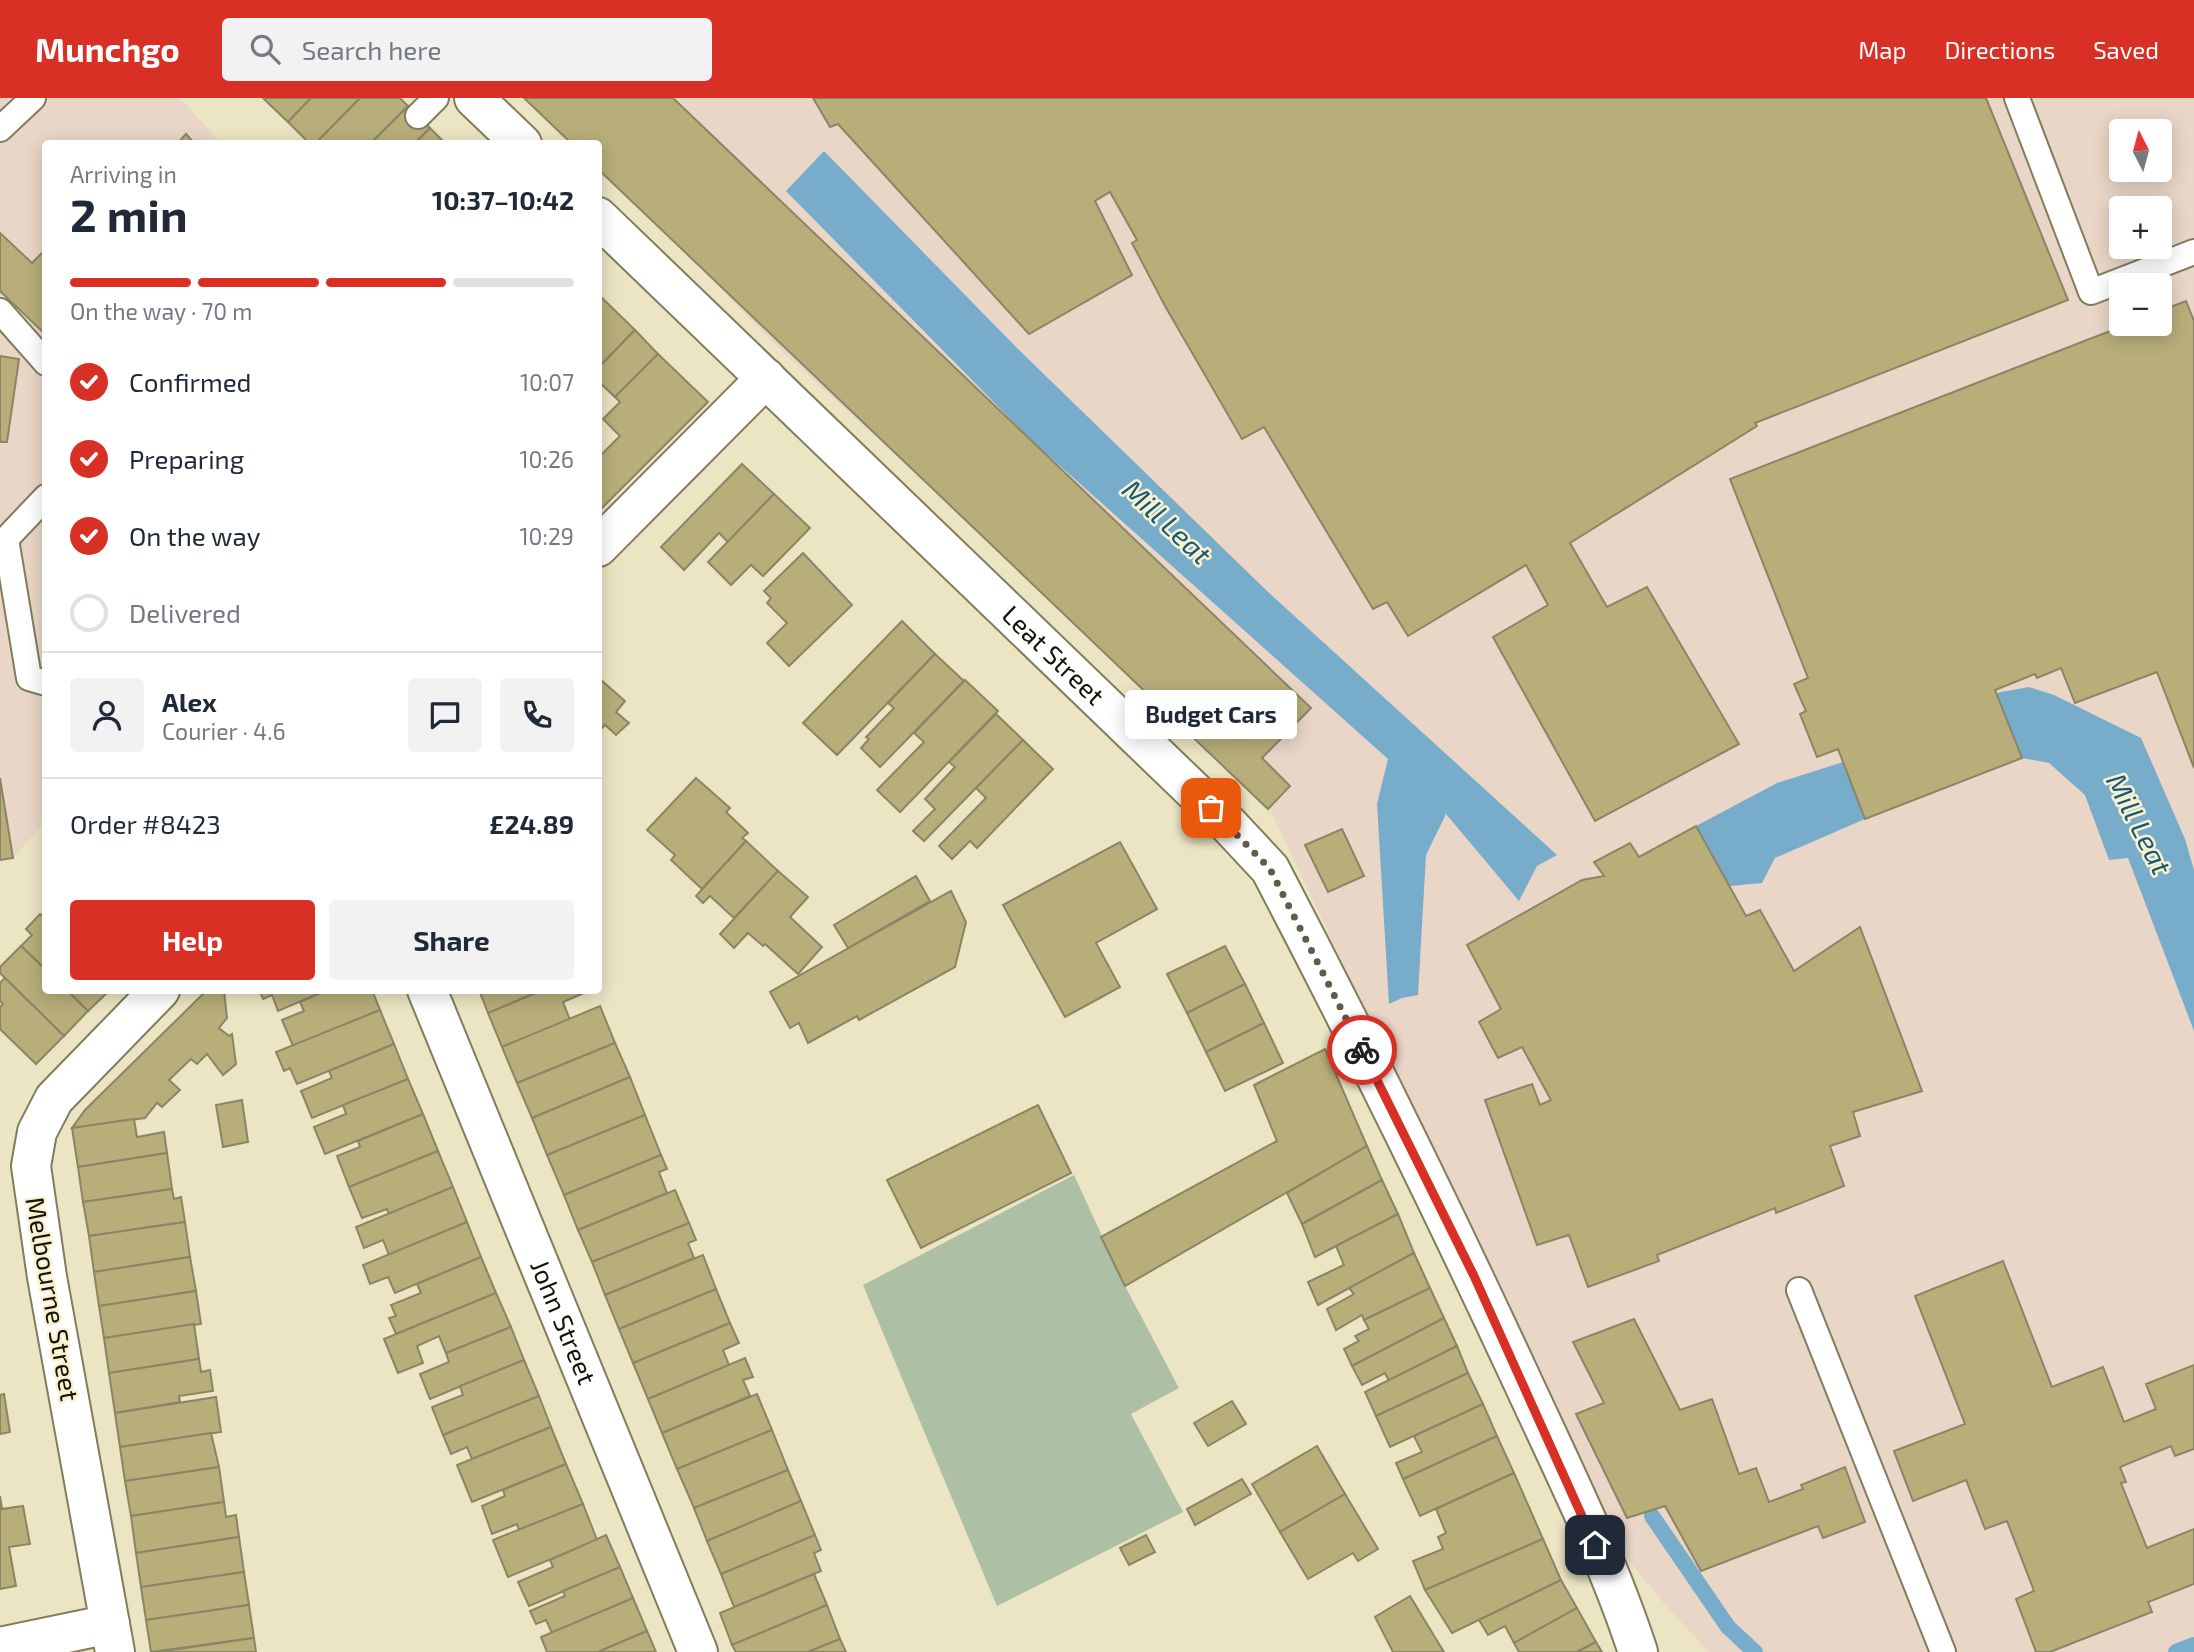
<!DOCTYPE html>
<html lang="en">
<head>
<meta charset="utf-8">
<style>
	:root { --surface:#fff; --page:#f2f2f3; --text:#1f2937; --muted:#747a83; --line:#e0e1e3; --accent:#d93025 }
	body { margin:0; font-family:"Exo 2",sans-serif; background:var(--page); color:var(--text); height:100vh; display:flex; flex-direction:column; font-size:26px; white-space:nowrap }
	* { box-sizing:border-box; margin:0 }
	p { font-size:23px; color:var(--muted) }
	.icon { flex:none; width:38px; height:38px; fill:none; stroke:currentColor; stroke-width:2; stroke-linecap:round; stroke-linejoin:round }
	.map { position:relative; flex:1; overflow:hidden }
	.details { position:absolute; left:42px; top:42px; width:560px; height:854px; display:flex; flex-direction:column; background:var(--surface); border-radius:7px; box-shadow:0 4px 18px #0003 }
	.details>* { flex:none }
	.needle { width:46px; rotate:354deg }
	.controls { position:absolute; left:2109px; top:21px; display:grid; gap:14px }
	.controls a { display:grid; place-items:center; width:63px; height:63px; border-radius:7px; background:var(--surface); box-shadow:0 4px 18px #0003; font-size:35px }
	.pin { position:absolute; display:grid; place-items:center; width:60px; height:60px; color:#fff; margin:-30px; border-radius:14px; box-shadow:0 4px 10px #0006 }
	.courier { position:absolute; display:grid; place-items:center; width:70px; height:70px; margin:-35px; border:5px solid #d93025; border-radius:50%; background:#fff; color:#222; box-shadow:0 2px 9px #0007 }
	.bubble { position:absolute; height:49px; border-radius:7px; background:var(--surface); box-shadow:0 4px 18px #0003; font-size:23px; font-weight:700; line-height:49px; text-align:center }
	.overview em { font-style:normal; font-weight:700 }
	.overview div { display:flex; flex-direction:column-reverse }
	.overview { display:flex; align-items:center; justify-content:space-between; height:119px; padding:0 28px }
	h1 { font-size:46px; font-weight:700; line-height:52px }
	.bar { display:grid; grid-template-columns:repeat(4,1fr); gap:10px 7px; align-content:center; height:84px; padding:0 28px }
	.bar i { height:9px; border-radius:5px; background:var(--line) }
	.bar .current { background:var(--accent) }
	.bar p { grid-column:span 4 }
	.line { display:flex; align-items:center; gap:18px; padding:0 28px; border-top:2px solid var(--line) }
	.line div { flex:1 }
	.round { display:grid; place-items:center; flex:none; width:74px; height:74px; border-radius:7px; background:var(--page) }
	ol { padding:0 28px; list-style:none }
	li { display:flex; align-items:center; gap:21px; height:77px }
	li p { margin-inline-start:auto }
	li .icon { padding:7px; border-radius:50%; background:var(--accent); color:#fff; stroke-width:4 }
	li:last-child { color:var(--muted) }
	li i { width:38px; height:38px; border:4px solid var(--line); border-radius:50% }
	.primary-button { display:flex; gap:14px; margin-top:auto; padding:14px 28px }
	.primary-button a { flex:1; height:80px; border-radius:7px; background:var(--accent); color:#fff; font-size:28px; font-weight:700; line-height:80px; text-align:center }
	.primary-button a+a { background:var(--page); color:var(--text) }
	header { display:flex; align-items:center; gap:42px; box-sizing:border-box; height:98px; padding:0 35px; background:var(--accent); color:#fff }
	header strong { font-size:33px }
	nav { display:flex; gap:38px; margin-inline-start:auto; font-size:24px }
	.search { width:490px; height:63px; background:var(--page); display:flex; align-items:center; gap:18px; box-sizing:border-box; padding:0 24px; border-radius:7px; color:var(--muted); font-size:26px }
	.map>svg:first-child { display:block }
</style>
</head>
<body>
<header>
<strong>Munchgo</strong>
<div class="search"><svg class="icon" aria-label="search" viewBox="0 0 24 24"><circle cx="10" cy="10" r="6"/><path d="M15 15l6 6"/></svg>Search here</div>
<nav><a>Map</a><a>Directions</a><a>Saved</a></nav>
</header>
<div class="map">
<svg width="2194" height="1554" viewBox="0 0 2194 1554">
	<rect width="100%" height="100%" fill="#ebe5c3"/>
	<!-- industrial -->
	<g fill="#e9d6c7" fill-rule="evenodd">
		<path d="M0 0H180L221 45 46 46 45 724 13 760 0 762Z"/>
		<path d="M531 0H2194V1545L2170 1554H1709L1668 1510 1619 1451 1260 690 786 257 599 68 598 46ZM2121 33H2160V72H2121ZM2121 110H2160V149H2121ZM2121 187H2160V226H2121Z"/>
	</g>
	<!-- green -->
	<path fill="#adbfa4" d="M1074 1077 1125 1188 1179 1290 1131 1316 1183 1414 997 1508 863 1187Z"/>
	<!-- water -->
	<g fill="#78accb">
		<path d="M824 53 1018 251 1267 493 1557 757 1537 768 1519 803 1446 716 1426 757 1418 897 1402 900 1389 906 1377 706 1388 661 1030 341 786 93Z"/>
		<path d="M2029 589 2054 597 2141 640 2185 741 2194 772V933L2128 760 2109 762 2085 697 2049 665 2022 660 1996 595Z"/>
		<path d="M1843 664 1865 721 1775 760 1762 785 1730 788 1696 728 1777 685Z"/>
	</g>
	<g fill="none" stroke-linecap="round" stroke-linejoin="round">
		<!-- stream -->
		<g stroke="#78accb" stroke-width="16">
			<path d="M1652 1418 1728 1529 1755 1554"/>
			<path d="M2176 1554 2194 1547"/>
		</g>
	</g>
	<!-- building -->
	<g fill="#b8ae7a" stroke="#8b8565" stroke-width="2">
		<path d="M263 0H311L288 24Z"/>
		<path d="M311 0H360L315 46H310L288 24Z"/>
		<path d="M360 0H400L408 8 370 46H315Z"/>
		<path d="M524 0H673L1311 610 1262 660 1290 688 1268 711 598 71V46H572Z"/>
		<path d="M813 0H1986L2068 202 1755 325 1757 328 1570 445 1607 509 1647 489 1739 646 1595 723 1493 539 1548 507 1526 467 1408 538 1387 504 1373 511 1264 329 1242 341 1165 208 1132 145 1137 142 1110 94 1095 103 1132 177 1029 236 838 26 830 29Z"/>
		<path d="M408 8 430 30 414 46H370Z"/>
		<path d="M430 30 446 46H414Z"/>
		<path d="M186 36 195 46H177Z"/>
		<path d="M0 135 32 165 46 151V237L0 193Z"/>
		<path d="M598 196 635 232 598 270Z"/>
		<path d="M2186 203 2194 223V670L2157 574 2075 605 2061 570 2037 580 2035 576 1995 592 2022 660 1865 721 1838 651 1817 659 1800 616 1806 613 1794 586 1808 580 1730 381 2128 226H2160V213Z"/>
		<path d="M635 232 658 256 615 299 598 283V270Z"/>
		<path d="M658 256 708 304 598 414V360L620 338 603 321 620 304 615 299Z"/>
		<path d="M0 258 19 261 7 344H0Z"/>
		<path d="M742 366 774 396 728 444 719 435 684 472 661 449Z"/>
		<path d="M774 396 810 430 763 478 751 467 731 487 708 464Z"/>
		<path d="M803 455 852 507 789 568 767 545 787 525 767 505 771 500 764 493Z"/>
		<path d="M902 523 935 556 837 657 803 625Z"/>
		<path d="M935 556 964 583 880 669 861 650 869 641 866 639 894 610 888 605Z"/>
		<path d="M601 582 625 603 616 614 629 625 616 637 605 627 598 634V584Z"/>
		<path d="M965 582 998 613 900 714 877 692 924 644 914 635Z"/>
		<path d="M996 616 1023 642 924 743 913 733 935 711 925 701 955 669 949 664Z"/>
		<path d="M1023 642 1053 671 977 750 970 743 952 761 939 748 986 700 976 690Z"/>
		<path d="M0 680 13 760 0 762Z"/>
		<path d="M696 680 730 710 726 714 748 735 742 740 746 743 702 791 671 762 675 757 647 732Z"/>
		<path d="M1696 728 1746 818 1760 812 1794 873 1860 829 1922 993 1853 1014 1860 1038 1830 1048 1844 1088 1776 1115 1775 1110 1657 1157 1659 1163 1588 1189 1569 1137 1537 1147 1485 1002 1532 986 1540 1007 1551 1002 1522 949 1498 960 1479 924 1501 911 1467 847 1582 782 1604 778 1594 764 1630 745 1639 759Z"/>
		<path d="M1342 731 1364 778 1328 794 1305 747Z"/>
		<path d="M746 743 778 773 734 820 710 798 703 805 696 798Z"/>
		<path d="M1120 744 1157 811 1096 845 1120 889 1065 919 1003 807Z"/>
		<path d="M778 773 808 799 790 819 822 849 798 876 765 846 763 848 748 835 734 850 720 836Z"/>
		<path d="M916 778 930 803 848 850 834 827Z"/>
		<path d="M951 793 966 824 955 869 859 922 857 918 808 945 799 925 790 930 770 894Z"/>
		<path d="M40 816 46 821V872L21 848 32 837 26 831Z"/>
		<path d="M21 848 46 872V892H67L88 913 64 938 0 875V869Z"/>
		<path d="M1225 848 1245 886 1187 915 1167 876Z"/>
		<path d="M5 880 64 938 36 966 0 931V909L3 906 0 903V885Z"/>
		<path d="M1245 886 1264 925 1206 954 1187 915Z"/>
		<path d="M67 892H110L88 913Z"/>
		<path d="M207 892H224L227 920 219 930 229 938 232 936 236 966 223 977 207 956 197 966 191 961 169 982 180 992 162 1009 157 1005 145 1020 72 1030 85 1012Z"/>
		<path d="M259 892H327L278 913 272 897 263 901Z"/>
		<path d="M327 892H372L380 912 293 948 282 922 304 913 300 904Z"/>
		<path d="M479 892H543L488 915Z"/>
		<path d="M543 892H591L563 904 570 922 502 949 488 915Z"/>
		<path d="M600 908 615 945 517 985 502 949Z"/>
		<path d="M380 912 394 946 297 986 290 970 284 973 276 954Z"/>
		<path d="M1264 925 1283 965 1225 993 1206 954Z"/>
		<path d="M615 945 630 979 532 1020 517 985Z"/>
		<path d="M394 946 408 981 312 1020 301 993 332 980 329 973Z"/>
		<path d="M1325 951 1367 1048 1125 1188 1101 1139 1277 1043 1254 987Z"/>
		<path d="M630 979 645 1017 547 1057 532 1020Z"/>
		<path d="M408 981 423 1016 325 1056 314 1029 346 1016 343 1007Z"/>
		<path d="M242 1002 248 1044 223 1049 216 1007Z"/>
		<path d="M1038 1007 1071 1075 921 1150 887 1082Z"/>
		<path d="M423 1016 438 1053 349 1089 337 1058 360 1049 358 1043Z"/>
		<path d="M645 1017 661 1057 564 1097 547 1057Z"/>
		<path d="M134 1021 137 1039 164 1034 167 1055 78 1069 72 1030Z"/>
		<path d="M1367 1048 1382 1082 1302 1126 1287 1095Z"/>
		<path d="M438 1053 453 1089 389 1116 387 1111 362 1120 349 1089Z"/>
		<path d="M167 1055 172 1091 83 1104 78 1069Z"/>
		<path d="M661 1057 667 1071 659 1074 667 1095 578 1132 564 1097Z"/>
		<path d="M1382 1082 1398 1116 1315 1159 1302 1126Z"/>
		<path d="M453 1089 467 1124 389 1157 383 1142 364 1150 356 1129Z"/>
		<path d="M172 1091 174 1101 181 1099 185 1124 89 1138 83 1104Z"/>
		<path d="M675 1092 689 1125 592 1164 578 1132Z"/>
		<path d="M1398 1116 1414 1155 1318 1207 1308 1184 1344 1167 1336 1148Z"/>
		<path d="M185 1124 190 1159 94 1174 89 1138Z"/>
		<path d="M467 1124 481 1159 395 1195 388 1179 370 1186 363 1167Z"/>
		<path d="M689 1125 696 1142 688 1145 694 1160 605 1197 592 1164Z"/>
		<path d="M1414 1155 1430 1190 1364 1222 1362 1217 1336 1232 1327 1211 1354 1196 1349 1190Z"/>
		<path d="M703 1157 716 1191 619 1231 605 1197Z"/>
		<path d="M190 1159 196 1193 99 1208 94 1174Z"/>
		<path d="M481 1159 496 1195 396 1236 389 1220 396 1218 391 1207 421 1195 417 1186Z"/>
		<path d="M2003 1163 2052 1289 2103 1269 2124 1324 2156 1311 2146 1286 2194 1267V1351L2175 1358 2171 1348 2120 1369 2126 1384 2121 1385 2147 1450 2194 1431V1486L2148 1504 2152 1514 2050 1554H2036L2016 1501 2034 1493 2007 1423 1985 1431 1966 1382 1913 1403 1894 1353 1965 1326 1915 1198Z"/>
		<path d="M1430 1190 1444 1220 1352 1268 1344 1251 1359 1243 1355 1238 1369 1231 1364 1222Z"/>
		<path d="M716 1191 730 1225 633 1265 619 1231Z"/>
		<path d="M196 1193 201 1226 104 1240 99 1208Z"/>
		<path d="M496 1195 511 1229 446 1255 439 1238 417 1248 423 1265 398 1275 384 1241Z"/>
		<path d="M1444 1220 1457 1248 1389 1283 1385 1275 1362 1287 1352 1268Z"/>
		<path d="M1634 1221 1680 1312 1712 1301 1739 1376 1756 1370 1769 1404 1803 1391 1801 1387 1845 1369 1865 1424 1823 1440 1818 1428 1701 1473 1665 1408 1627 1420 1576 1316 1604 1305 1573 1244Z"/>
		<path d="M730 1225 739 1245 723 1252 729 1267 648 1301 633 1265Z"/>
		<path d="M194 1226 199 1261 109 1275 104 1240Z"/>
		<path d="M511 1229 524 1262 430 1301 420 1276 449 1264 446 1255Z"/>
		<path d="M1457 1248 1468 1275 1376 1318 1365 1294Z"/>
		<path d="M745 1260 753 1279 743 1282 750 1298 662 1335 648 1301Z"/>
		<path d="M199 1261 201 1274 210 1272 213 1293 179 1298 180 1304 115 1315 109 1275Z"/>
		<path d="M524 1262 539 1298 443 1337 432 1309 463 1297 460 1288Z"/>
		<path d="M1468 1275 1483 1306 1390 1349 1376 1318Z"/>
		<path d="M4 1296 10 1334 0 1336V1297Z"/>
		<path d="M757 1296 772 1332 677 1371 662 1335Z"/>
		<path d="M539 1298 551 1329 472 1361 467 1349 451 1356 443 1337Z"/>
		<path d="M216 1299 221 1334 120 1349 115 1315Z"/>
		<path d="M1232 1303 1246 1326 1208 1348 1194 1325Z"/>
		<path d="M1483 1306 1497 1338 1403 1381 1396 1365 1422 1354 1414 1338Z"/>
		<path d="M551 1329 566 1366 472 1404 457 1367Z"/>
		<path d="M772 1332 788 1372 694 1410 677 1371Z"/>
		<path d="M211 1335 219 1369 125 1383 120 1349Z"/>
		<path d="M1497 1338 1514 1375 1420 1418 1403 1381Z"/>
		<path d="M1317 1348 1345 1396 1280 1434 1252 1386Z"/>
		<path d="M566 1366 583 1406 519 1432 517 1426 492 1436 482 1408 505 1398 503 1392Z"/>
		<path d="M219 1369 224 1404 131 1418 125 1383Z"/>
		<path d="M788 1372 801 1403 707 1443 694 1410Z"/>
		<path d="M1514 1375 1543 1441 1425 1492 1413 1463 1443 1451 1438 1439 1446 1435 1436 1411Z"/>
		<path d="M1242 1381 1251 1396 1195 1427 1187 1411Z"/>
		<path d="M1345 1396 1378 1451 1358 1463 1353 1455 1308 1481 1280 1434Z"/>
		<path d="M0 1398 2 1411 23 1408 30 1446 9 1449 16 1488 0 1491Z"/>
		<path d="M801 1403 815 1437 721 1476 707 1443Z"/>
		<path d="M224 1404 226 1419 236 1417 239 1439 136 1455 131 1418Z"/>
		<path d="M583 1406 597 1442 508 1479 493 1442Z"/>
		<path d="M606 1437 620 1469 529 1508 518 1484 553 1469 550 1462Z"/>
		<path d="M815 1437 821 1452 814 1455 821 1473 734 1509 721 1476Z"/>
		<path d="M1146 1437 1155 1454 1129 1467 1120 1450Z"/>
		<path d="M239 1439 244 1474 141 1489 136 1455Z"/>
		<path d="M1543 1441 1561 1482 1452 1535 1425 1492Z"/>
		<path d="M620 1469 633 1500 552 1535 546 1522 536 1526 530 1513 565 1498 563 1493Z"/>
		<path d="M244 1474 249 1507 146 1522 141 1489Z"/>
		<path d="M814 1476 827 1507 732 1547 720 1515Z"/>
		<path d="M1561 1482 1577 1510 1514 1545 1505 1528 1488 1537 1479 1522Z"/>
		<path d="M1410 1498 1436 1541 1444 1554H1393L1375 1519Z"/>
		<path d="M633 1500 647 1533 598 1554H547L541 1539Z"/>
		<path d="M249 1507 254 1540 151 1554 146 1522Z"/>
		<path d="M827 1507 840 1541 808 1554H736L732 1547Z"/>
		<path d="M1577 1510 1596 1544 1577 1554H1519L1514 1545Z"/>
		<path d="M647 1533 656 1554H598Z"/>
		<path d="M254 1540 256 1554H157Z"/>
		<path d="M840 1541 846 1554H808Z"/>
		<path d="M1596 1544 1602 1554H1577Z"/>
	</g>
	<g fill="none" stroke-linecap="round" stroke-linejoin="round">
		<!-- lane casing -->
		<g stroke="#817c5c" stroke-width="28">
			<g id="lane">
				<path d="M2017 0 2091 194 2194 154"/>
				<path d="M418 18 436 0"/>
				<path d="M0 31 33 0"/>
				<path d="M0 213 46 265"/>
				<path d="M46 399 6 441 29 580 46 585"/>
				<path d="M1799 1192 1943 1554"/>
			</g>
		</g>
		<!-- street casing -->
		<g stroke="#817c5c" stroke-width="42">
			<g id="street">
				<path d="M598 449 766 280"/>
				<path id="s1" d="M427 892 698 1554"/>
				<path d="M0 1549 110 1526"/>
				<path d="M115 1554 47 1179 31 1068 37 1034 54 1001 160 892"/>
			</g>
		</g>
		<!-- primary casing -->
		<g stroke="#817c5c" stroke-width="42">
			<g id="primary">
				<path d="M474 0 522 46"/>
				<path id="s2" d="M598 119 1228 726 1270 771C1357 937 1440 1106 1519 1276 1561 1367 1607 1459 1638 1554"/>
			</g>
		</g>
		<!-- lane -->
		<use href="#lane" stroke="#fff" stroke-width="24"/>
		<!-- street -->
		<use href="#street" stroke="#fff" stroke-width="38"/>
		<!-- primary -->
		<use href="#primary" stroke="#fff" stroke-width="38"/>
	</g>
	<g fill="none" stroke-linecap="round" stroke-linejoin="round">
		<!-- done -->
		<path stroke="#605c48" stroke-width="7" stroke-dasharray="0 12.6" d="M1211 710 1270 771 1362 952"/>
		<!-- route -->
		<path stroke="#d93025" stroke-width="9" d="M1362 952 1474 1178 1595 1447"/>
	</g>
	<g text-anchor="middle" stroke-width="5" stroke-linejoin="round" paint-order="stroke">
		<!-- street labels -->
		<g font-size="26" fill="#151206" stroke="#f9f2d0">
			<text dy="9" stroke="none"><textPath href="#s2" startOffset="632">Leat Street</textPath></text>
			<text transform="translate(52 1201) rotate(80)" y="9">Melbourne Street</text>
			<text dy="9" stroke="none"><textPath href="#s1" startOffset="359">John Street</textPath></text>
		</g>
		<!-- water labels -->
		<g font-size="28" font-style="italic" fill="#195878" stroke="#f9f2d0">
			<text transform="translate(1167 424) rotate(43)" y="10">Mill Leat</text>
			<text transform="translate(2139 726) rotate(63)" y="10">Mill Leat</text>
		</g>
	</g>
</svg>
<div class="controls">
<a><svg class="needle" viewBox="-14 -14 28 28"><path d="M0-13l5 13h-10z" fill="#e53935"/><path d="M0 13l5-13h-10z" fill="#747a83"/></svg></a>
<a>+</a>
<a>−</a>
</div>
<div class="pin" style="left:1211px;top:710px;background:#ea580c"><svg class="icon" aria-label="bag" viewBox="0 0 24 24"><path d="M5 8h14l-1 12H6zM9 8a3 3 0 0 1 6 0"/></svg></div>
<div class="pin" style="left:1595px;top:1447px;background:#1f2937"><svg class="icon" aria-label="home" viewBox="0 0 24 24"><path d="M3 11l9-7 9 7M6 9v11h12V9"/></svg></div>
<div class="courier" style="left:1362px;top:952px"><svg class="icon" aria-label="bike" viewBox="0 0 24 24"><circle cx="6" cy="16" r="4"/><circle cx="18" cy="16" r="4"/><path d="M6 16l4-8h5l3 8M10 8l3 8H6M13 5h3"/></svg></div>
<div class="bubble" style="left:1125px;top:592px;width:172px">Budget Cars</div>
<section class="details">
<div class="overview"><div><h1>2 min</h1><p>Arriving in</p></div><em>10:37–10:42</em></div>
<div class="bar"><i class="current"></i><i class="current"></i><i class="current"></i><i></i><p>On the way · 70 m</p></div>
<ol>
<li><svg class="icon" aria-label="check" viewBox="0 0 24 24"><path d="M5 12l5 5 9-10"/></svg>Confirmed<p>10:07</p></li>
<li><svg class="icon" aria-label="check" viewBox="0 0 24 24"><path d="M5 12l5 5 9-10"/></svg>Preparing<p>10:26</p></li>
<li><svg class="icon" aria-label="check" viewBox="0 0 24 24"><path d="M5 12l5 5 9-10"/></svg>On the way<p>10:29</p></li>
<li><i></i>Delivered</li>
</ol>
<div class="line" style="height:126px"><a class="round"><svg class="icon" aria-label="person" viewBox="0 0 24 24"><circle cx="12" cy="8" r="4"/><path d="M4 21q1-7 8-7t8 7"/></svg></a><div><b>Alex</b><p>Courier · 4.6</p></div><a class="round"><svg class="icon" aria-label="chat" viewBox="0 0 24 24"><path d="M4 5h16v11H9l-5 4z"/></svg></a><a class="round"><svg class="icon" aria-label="phone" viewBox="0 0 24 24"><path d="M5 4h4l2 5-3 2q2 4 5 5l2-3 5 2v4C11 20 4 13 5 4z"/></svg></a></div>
<div class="line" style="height:91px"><div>Order #8423</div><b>£24.89</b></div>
<div class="primary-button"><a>Help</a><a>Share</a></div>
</section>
</div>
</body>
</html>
